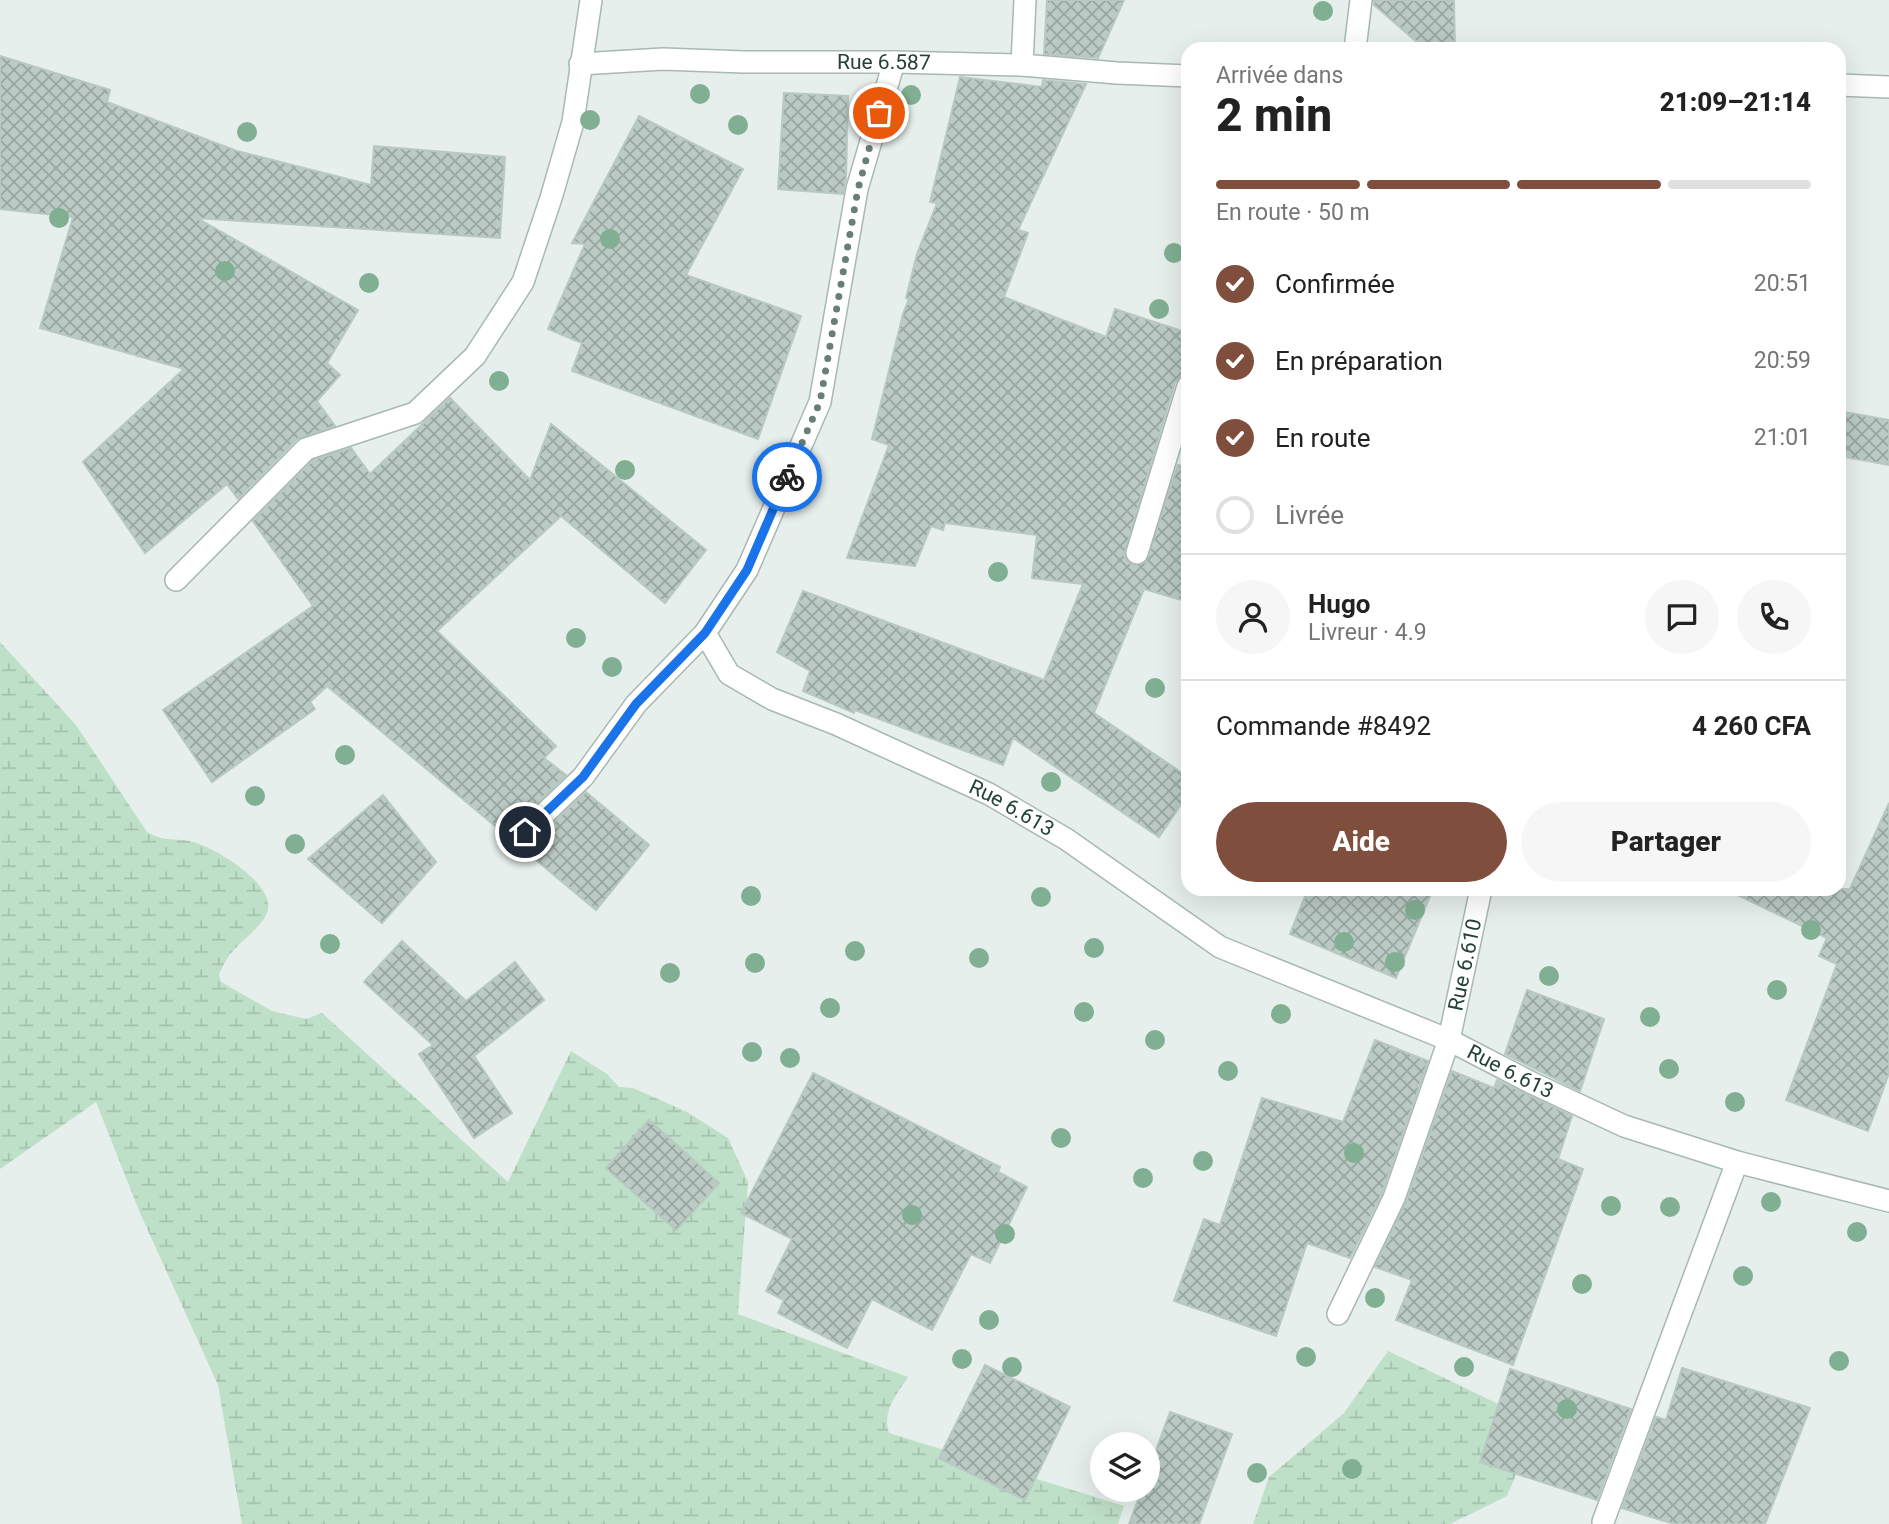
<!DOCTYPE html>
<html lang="fr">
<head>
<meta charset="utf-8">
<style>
	:root { --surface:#fff; --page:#f6f6f6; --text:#222; --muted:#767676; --line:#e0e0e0; --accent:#804e3d }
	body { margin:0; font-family:Roboto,sans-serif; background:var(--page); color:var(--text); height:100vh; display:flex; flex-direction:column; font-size:26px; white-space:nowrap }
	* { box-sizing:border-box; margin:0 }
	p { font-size:23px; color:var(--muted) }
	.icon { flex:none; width:38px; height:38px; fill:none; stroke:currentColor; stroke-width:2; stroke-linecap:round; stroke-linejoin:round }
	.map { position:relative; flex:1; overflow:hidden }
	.side { position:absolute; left:1181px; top:42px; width:665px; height:854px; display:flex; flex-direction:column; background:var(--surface); border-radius:21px; box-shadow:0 7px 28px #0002 }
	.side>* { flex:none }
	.fabs { position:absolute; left:1090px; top:1432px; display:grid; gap:14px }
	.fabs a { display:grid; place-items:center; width:70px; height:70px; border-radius:50%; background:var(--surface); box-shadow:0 7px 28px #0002; font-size:35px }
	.pin { position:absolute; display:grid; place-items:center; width:60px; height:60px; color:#fff; margin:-30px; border:4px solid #fff; border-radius:50%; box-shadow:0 2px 7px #0007 }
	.courier { position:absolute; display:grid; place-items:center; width:70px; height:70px; margin:-35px; border:5px solid #1a73e8; border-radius:50%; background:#fff; color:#222; box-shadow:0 2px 9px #0007 }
	.overview em { font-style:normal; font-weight:800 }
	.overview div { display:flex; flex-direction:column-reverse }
	.overview { display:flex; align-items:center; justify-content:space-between; height:119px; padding:0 35px }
	h1 { font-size:46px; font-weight:800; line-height:52px }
	.bar { display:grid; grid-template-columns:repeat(4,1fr); gap:10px 7px; align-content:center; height:84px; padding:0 35px }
	.bar i { height:9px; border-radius:5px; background:var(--line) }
	.bar .active { background:var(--accent) }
	.bar p { grid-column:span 4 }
	.line { display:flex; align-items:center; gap:18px; padding:0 35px; border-top:2px solid var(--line) }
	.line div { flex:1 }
	.round { display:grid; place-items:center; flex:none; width:74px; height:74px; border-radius:37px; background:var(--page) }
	ol { padding:0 35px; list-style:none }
	li { display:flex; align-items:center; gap:21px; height:77px }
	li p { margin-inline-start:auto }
	li .icon { padding:7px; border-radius:50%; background:var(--accent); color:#fff; stroke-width:4 }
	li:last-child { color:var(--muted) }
	li i { width:38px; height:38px; border:4px solid var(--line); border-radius:50% }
	.cta { display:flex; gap:14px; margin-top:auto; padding:14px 35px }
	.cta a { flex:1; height:80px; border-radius:42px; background:var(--accent); color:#fff; font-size:28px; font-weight:800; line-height:80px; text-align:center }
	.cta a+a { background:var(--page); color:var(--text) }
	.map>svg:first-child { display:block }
</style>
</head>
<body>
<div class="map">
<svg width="1889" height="1524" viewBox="0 0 1889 1524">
	<defs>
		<pattern id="wetland-marsh" width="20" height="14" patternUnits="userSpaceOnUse" patternTransform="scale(1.75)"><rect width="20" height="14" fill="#bfe0c8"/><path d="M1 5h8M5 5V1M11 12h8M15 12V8" fill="none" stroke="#a4c1ad"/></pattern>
		<pattern id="building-cross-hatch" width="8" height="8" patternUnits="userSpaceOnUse" patternTransform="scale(1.75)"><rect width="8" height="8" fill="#bbcac4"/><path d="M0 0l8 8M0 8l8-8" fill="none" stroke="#98a6a0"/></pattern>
	</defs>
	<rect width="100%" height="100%" fill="#e6efeb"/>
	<!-- wetland -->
	<g fill="url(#wetland-marsh)">
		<path d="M0 642 76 725 147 832C166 843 174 837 193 842 216 848 281 887 266 915 259 929 243 939 233 951 227 957 223 966 219 974L221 982 272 1011 306 1019 322 1013 508 1182 571 1051 607 1074 619 1087 633 1088 687 1112 728 1138 748 1182 738 1314 908 1377C896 1396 882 1410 889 1433L1124 1506 1118 1524H242L218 1385 140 1213 96 1102 0 1169Z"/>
		<path d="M1388 1351 1538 1423 1507 1496 1450 1524H1253L1269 1477 1344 1413Z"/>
	</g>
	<!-- building -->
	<g fill="url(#building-cross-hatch)" stroke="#b8c9c2" stroke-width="2">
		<path d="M1047 0H1124L1098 58 1044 54Z"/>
		<path d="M1374 0H1454L1455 49H1425L1374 5Z"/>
		<path d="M0 56 110 90 107 102 237 151 371 185 374 146 505 157 500 238 197 218 358 310 327 363 340 375 317 401 335 426 297 439 238 499 227 484 145 553 83 462 184 369 40 328 73 217 0 209Z"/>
		<path d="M960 77 1042 87 1043 80 1086 84 1018 230 1028 233 1004 297 1106 337 1115 309 1188 333V370L1175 382 1124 555 1128 562 1134 566 1146 562 1178 465 1188 467V602L1144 589 1094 713 1188 777V794L1159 837 1013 738 1003 765 855 710 854 713 803 691 810 671 777 652 803 591 1044 680 1083 584 1032 578 1037 535 945 523 943 530 931 526 915 566 847 558 889 445 872 439 903 314 909 299 906 298 917 254 937 203 930 202Z"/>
		<path d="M784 93 848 96 846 179 843 194 778 189Z"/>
		<path d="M639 116 743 169 686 275 801 316 758 439 572 371 582 343 548 329 585 244 572 243Z"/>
		<path d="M450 398 530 480 551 424 706 550 665 603 561 516 437 631 556 746 544 758 566 775 516 823 512 834 516 841 522 845 533 842 586 792 649 845 596 910 327 686 310 702 315 709 212 782 163 710 313 606 253 521 313 460 351 448 370 474Z"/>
		<path d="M1839 411 1889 420V465L1839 456Z"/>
		<path d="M383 795 436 862 382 923 308 859Z"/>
		<path d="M1889 803V1073L1868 1131 1786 1100 1837 964 1819 956 1827 938 1725 889H1850Z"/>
		<path d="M1308 889H1433L1396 978 1290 934Z"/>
		<path d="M402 941 466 1001 515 962 544 1000 474 1056 512 1113 474 1138 419 1054 433 1045 364 982Z"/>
		<path d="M1527 990 1604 1019 1580 1091 1505 1054Z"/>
		<path d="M1375 1040 1428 1061 1382 1193 1350 1258 1307 1243 1276 1336 1174 1301 1204 1219 1220 1225 1262 1098 1343 1122Z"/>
		<path d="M1452 1071 1494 1088 1497 1080 1572 1116 1558 1159 1583 1169 1513 1365 1396 1320 1412 1280 1375 1267 1406 1202Z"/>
		<path d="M813 1073 1000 1167 998 1172 1027 1187 990 1263 971 1254 932 1330 872 1299 847 1348 778 1313 784 1300 766 1291 792 1239 741 1213Z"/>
		<path d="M649 1120 719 1183 676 1230 606 1168Z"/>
		<path d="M985 1365 1070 1407 1025 1500 939 1458Z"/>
		<path d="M1682 1368 1810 1408 1765 1524H1674L1622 1508 1656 1417 1666 1420Z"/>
		<path d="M1510 1369 1631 1409 1597 1500 1480 1462Z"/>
		<path d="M1170 1412 1232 1434 1199 1524H1129L1142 1489H1148V1472Z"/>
	</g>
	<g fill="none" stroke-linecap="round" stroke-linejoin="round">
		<!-- street casing -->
		<g stroke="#a8b8b2" stroke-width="24">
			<g id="street">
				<path d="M1355 49 1361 0"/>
				<path id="s1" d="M894 62 857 189 820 402 747 570 705 633 729 674 772 699 836 724 989 794 1066 839 1220 947 1449 1040 1530 1082 1624 1126 1737 1162 1889 1201"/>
				<path id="s2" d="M580 64 663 59 744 62H894L1022 65 1117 73 1188 76"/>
				<path d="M1022 65 1025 0"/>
				<path d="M1839 85 1889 87"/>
				<path d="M1137 553 1188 386"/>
				<path d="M176 580 306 449 415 413 475 356 523 282 551 198 573 122 591 0"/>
				<path d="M525 832 583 777 636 704 705 633"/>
				<path id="s3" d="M1338 1314 1394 1198 1449 1040 1481 889"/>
				<path d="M1603 1522 1737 1162"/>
			</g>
		</g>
		<!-- street -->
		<use href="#street" stroke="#fff" stroke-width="21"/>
	</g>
	<!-- trees -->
	<g fill="#80af93">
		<circle cx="1323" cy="11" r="10"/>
		<circle cx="700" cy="94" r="10"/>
		<circle cx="911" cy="95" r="10"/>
		<circle cx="590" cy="120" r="10"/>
		<circle cx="738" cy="125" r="10"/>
		<circle cx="247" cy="132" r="10"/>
		<circle cx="59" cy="218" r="10"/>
		<circle cx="610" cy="239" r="10"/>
		<circle cx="1174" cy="253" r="10"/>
		<circle cx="225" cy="271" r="10"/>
		<circle cx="369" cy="283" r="10"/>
		<circle cx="1159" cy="309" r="10"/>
		<circle cx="499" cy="381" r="10"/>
		<circle cx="625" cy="470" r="10"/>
		<circle cx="998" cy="572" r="10"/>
		<circle cx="576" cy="638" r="10"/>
		<circle cx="612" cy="667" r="10"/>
		<circle cx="1155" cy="688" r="10"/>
		<circle cx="345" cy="755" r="10"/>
		<circle cx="1051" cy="782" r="10"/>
		<circle cx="255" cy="796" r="10"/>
		<circle cx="295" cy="844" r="10"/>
		<circle cx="751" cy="896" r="10"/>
		<circle cx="1041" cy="897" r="10"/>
		<circle cx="1415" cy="910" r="10"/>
		<circle cx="1811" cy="930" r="10"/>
		<circle cx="1344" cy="942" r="10"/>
		<circle cx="330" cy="944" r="10"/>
		<circle cx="1094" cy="948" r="10"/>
		<circle cx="855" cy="951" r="10"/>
		<circle cx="979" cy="958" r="10"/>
		<circle cx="1395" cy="962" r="10"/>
		<circle cx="755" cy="963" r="10"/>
		<circle cx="670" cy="973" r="10"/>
		<circle cx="1549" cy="976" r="10"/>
		<circle cx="1777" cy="990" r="10"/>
		<circle cx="830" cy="1008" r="10"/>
		<circle cx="1084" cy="1012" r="10"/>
		<circle cx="1281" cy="1014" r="10"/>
		<circle cx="1650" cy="1017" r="10"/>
		<circle cx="1155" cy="1040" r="10"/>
		<circle cx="752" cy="1052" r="10"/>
		<circle cx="790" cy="1058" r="10"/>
		<circle cx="1669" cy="1069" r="10"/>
		<circle cx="1228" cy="1071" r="10"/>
		<circle cx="1735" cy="1102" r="10"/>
		<circle cx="1061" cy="1138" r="10"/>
		<circle cx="1354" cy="1153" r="10"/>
		<circle cx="1203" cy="1161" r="10"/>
		<circle cx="1143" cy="1178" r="10"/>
		<circle cx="1771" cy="1202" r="10"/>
		<circle cx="1611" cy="1206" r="10"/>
		<circle cx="1670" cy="1207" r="10"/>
		<circle cx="912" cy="1215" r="10"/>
		<circle cx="1857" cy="1232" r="10"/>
		<circle cx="1005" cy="1234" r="10"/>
		<circle cx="1743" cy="1276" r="10"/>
		<circle cx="1582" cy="1284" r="10"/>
		<circle cx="1375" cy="1298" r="10"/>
		<circle cx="989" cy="1320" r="10"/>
		<circle cx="1306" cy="1357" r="10"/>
		<circle cx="962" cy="1359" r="10"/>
		<circle cx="1839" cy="1361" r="10"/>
		<circle cx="1012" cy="1367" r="10"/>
		<circle cx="1464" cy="1367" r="10"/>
		<circle cx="1567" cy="1409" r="10"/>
		<circle cx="1352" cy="1469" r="10"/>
		<circle cx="1257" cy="1473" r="10"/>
	</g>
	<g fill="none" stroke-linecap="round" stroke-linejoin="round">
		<!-- done -->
		<path stroke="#687f78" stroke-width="7" stroke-dasharray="0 12.6" d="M787 477 820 402 858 189 879 113"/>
		<!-- route -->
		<path stroke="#1a73e8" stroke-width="9" d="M525 832 583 777 636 704 705 633 747 570 787 477"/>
	</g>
	<g text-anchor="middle" stroke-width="7" stroke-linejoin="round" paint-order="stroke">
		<!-- street labels -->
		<g font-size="21" fill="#24423a" stroke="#f7fbf9">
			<text dy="7" stroke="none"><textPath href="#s2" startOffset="304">Rue 6.587</textPath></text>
			<text dy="7" stroke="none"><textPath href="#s1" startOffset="968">Rue 6.613</textPath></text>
			<text dy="7" stroke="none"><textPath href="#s3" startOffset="373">Rue 6.610</textPath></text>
			<text dy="7" stroke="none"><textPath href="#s1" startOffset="1535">Rue 6.613</textPath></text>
		</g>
	</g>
</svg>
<div class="fabs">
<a><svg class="icon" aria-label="layers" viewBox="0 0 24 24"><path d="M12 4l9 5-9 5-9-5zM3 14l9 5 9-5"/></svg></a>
</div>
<div class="pin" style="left:879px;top:113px;background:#ea580c"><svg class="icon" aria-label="bag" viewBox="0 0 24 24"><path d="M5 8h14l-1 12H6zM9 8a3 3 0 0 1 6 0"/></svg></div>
<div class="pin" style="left:525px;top:832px;background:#1f2937"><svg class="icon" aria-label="home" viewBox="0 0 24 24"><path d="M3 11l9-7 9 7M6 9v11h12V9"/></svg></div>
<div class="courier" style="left:787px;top:477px"><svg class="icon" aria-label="bike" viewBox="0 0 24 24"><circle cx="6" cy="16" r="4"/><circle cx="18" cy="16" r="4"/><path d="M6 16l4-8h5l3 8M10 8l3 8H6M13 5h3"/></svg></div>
<section class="side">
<div class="overview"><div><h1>2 min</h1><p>Arrivée dans</p></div><em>21:09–21:14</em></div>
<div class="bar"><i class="active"></i><i class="active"></i><i class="active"></i><i></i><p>En route · 50 m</p></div>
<ol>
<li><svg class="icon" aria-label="check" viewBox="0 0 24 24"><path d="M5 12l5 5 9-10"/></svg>Confirmée<p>20:51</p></li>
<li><svg class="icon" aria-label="check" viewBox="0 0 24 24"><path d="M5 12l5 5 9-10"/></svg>En préparation<p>20:59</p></li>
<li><svg class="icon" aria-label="check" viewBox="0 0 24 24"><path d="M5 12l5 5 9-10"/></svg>En route<p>21:01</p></li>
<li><i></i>Livrée</li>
</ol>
<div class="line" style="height:126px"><a class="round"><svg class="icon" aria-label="person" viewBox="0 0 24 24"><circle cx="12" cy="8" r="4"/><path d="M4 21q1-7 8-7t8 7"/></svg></a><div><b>Hugo</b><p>Livreur · 4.9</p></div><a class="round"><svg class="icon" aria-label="chat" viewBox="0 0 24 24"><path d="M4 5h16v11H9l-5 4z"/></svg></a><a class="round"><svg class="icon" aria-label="phone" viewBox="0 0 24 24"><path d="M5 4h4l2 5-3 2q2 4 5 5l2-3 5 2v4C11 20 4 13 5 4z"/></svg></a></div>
<div class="line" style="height:91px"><div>Commande #8492</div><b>4 260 CFA</b></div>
<div class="cta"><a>Aide</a><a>Partager</a></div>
</section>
</div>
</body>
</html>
